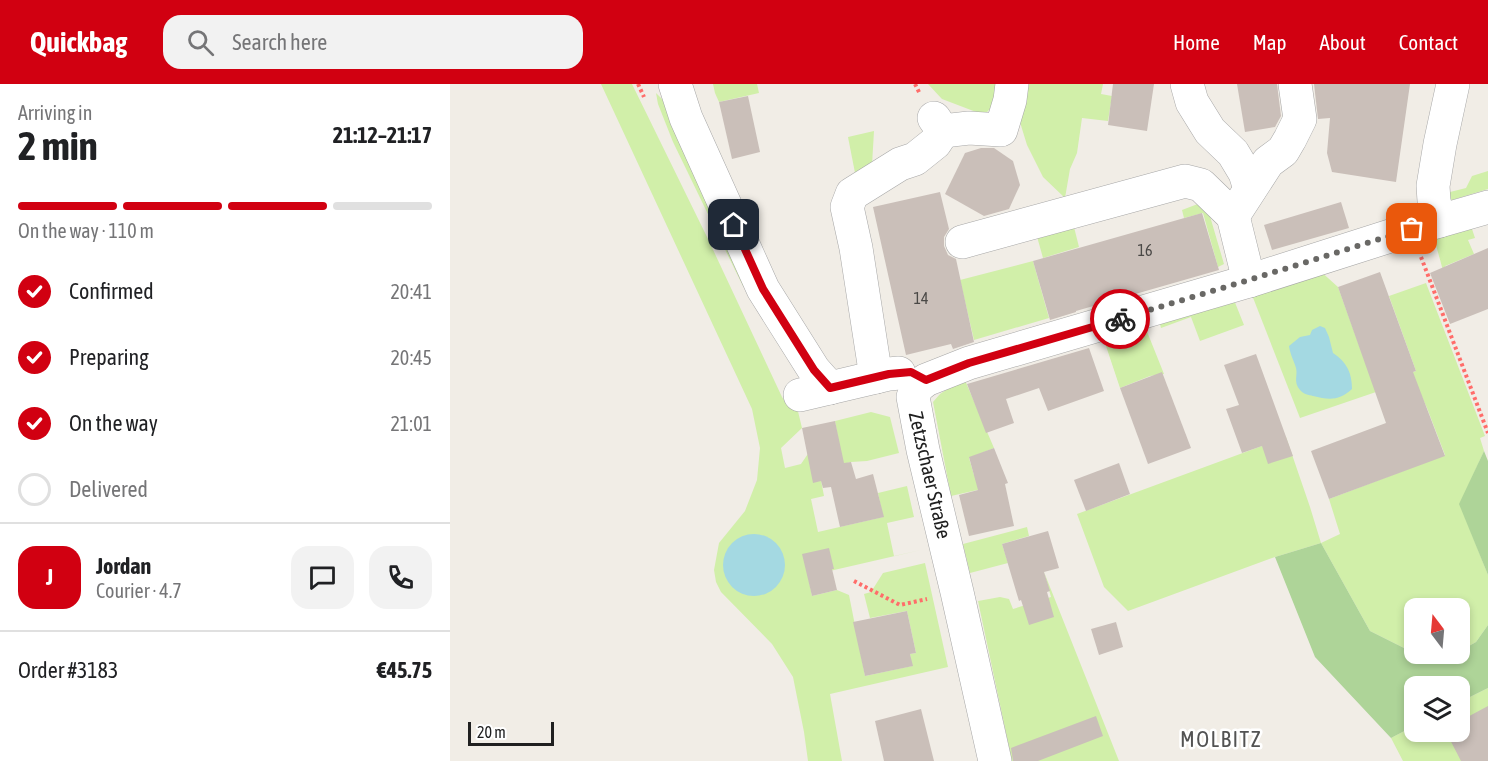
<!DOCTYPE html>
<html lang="en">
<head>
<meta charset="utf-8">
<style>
	:root { --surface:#fff; --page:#f2f2f2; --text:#202124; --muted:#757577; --line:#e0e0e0; --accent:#d10011 }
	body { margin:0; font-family:"Asap Condensed",sans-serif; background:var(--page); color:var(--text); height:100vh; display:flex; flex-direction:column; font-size:22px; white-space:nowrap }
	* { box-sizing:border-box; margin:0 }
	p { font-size:20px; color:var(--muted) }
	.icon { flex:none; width:33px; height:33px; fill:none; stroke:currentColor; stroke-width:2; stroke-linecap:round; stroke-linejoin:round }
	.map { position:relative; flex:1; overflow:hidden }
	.drawer { display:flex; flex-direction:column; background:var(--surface); width:450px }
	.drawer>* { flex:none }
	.needle { width:39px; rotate:344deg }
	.controls { position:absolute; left:954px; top:514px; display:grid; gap:12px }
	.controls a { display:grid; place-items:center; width:66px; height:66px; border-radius:12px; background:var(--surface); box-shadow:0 3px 9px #0003; font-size:30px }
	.scale { position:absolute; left:18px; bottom:15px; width:86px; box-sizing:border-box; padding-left:6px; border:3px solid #202020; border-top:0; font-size:16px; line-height:21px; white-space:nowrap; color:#202020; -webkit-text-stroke:4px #fff; paint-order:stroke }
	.pin { position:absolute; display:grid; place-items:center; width:51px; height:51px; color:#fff; margin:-26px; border-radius:12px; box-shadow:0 3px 9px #0006 }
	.courier { position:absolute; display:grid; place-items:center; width:60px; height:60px; margin:-30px; border:4px solid #d10011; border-radius:50%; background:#fff; color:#222; box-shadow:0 2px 8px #0007 }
	.summary em { font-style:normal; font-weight:700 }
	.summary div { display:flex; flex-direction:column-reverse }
	.summary { display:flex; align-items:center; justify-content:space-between; height:102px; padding:0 18px }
	h1 { font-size:39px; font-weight:700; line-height:45px }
	.bar { display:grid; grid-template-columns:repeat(4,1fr); gap:9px 6px; align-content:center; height:72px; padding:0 18px }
	.bar i { height:8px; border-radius:4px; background:var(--line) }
	.bar .on { background:var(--accent) }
	.bar p { grid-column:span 4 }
	.line { display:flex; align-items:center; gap:15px; padding:0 18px; border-top:2px solid var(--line) }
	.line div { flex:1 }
	.round { display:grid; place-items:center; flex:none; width:63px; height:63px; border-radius:18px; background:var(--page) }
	ol { padding:0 18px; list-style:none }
	li { display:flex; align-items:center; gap:18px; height:66px }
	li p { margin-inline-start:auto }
	li .icon { padding:6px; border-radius:50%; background:var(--accent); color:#fff; stroke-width:4 }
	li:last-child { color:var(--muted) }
	li i { width:33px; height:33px; border:3px solid var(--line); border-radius:50% }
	header { display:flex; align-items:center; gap:36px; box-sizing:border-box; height:84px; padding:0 30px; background:var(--accent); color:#fff }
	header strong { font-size:28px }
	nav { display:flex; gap:33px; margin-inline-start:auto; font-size:21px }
	.search { width:420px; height:54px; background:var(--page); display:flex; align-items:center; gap:15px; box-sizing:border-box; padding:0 21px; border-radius:18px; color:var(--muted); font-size:22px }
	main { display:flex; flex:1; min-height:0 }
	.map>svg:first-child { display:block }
</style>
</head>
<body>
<header>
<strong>Quickbag</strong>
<div class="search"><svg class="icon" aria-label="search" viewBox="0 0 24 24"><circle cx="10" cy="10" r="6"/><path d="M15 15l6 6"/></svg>Search here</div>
<nav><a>Home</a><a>Map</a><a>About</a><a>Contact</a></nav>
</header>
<main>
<section class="drawer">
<div class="summary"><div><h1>2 min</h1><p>Arriving in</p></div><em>21:12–21:17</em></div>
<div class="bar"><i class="on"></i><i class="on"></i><i class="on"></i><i></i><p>On the way · 110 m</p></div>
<ol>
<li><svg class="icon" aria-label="check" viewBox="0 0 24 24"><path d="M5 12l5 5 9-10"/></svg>Confirmed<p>20:41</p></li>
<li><svg class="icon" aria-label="check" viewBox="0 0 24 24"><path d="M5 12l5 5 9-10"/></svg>Preparing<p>20:45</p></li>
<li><svg class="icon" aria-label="check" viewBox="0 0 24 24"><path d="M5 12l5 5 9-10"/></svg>On the way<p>21:01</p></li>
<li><i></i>Delivered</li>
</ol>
<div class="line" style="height:108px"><b class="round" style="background:var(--accent);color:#fff">J</b><div><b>Jordan</b><p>Courier · 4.7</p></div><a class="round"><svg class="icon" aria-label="chat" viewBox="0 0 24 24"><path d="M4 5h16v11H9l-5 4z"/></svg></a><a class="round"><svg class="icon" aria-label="phone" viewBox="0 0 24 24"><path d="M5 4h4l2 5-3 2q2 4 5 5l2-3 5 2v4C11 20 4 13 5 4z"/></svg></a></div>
<div class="line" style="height:78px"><div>Order #3183</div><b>€45.75</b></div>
</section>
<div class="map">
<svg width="1038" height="677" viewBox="0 0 1038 677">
	<rect width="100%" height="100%" fill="#f1ede6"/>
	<!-- grass -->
	<g fill="#d1efa9">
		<path d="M151 0H182L258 155 332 313 336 319H346L352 344 331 364 335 384 351 380 366 358 388 354 385 337 421 328 440 333 449 369 417 377 401 378 369 386 374 412 361 415 368 448 433 433 428 409 457 402 464 433 437 439 444 472 471 466 358 492 362 512 387 506 399 511 415 592 462 582 460 570 466 569 457 527 420 534 414 510 421 508 433 489 475 479 498 583 380 610 392 677H358L354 648 343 593 322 560 271 508 266 498 264 486 269 459 295 427 307 396 310 364 302 325Z"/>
		<path d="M263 0H307L309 9 269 18 265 9Z"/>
		<path d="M478 0H552L550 15 534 31 492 15Z"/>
		<path d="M573 0H653L651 10 662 12 658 37 632 34 627 69 620 85 615 114 593 93 577 61 569 35Z"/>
		<path d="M206 9 214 17 300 208 293 202 285 186 223 58 208 20Z"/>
		<path d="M424 47 422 81 406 94 398 53Z"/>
		<path d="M1038 87V105L1002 116 992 110 1016 104 1022 92Z"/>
		<path d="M753 118 757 122 774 180 768 183 753 129 734 134 732 126Z"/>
		<path d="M622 135 629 163 593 174 586 149Z"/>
		<path d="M1021 142 1025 154 1018 156 1024 170 995 182 997 189 994 190 984 154Z"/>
		<path d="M583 177 599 234 524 256 510 196Z"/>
		<path d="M868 185 888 203 926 308 850 334 800 206Z"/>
		<path d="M976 199 1035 352 1030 354 1034 367 1010 420 1038 491V541L1026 558 1010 567V525H964V569L920 547 871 459 825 473 678 527 654 503 627 430 836 353 860 423 871 459 890 450 879 415 995 371 977 324 961 289 966 287 939 212Z"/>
		<path d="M782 211 794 241 750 257 741 233 711 244 709 236Z"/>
		<path d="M694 240 714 290 700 292 670 304 653 253Z"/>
		<path d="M514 294 544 364 519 374 524 391 536 404 501 412 483 318 490 310Z"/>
		<path d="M577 443 579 452 552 460 558 479 520 489 513 460Z"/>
		<path d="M594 488 669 677H562L528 517 550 513 559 515 563 525 601 513Z"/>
		<path d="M1038 604V677H953L941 654 964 642V648H1010V618Z"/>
	</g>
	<!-- forest -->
	<g fill="#aed498">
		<path d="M1034 367 1038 377V491L1009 420Z"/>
		<path d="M871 459 920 547 964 569V570L988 580 1005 570H1010V567L1026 558 1038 541V604L1010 618V603H964V642L941 654 865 573 825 473Z"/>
	</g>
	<!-- water -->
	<g fill="#a4d9e2">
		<path d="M870 242 875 244 879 253 883 269C897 278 902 289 902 305 889 317 879 316 863 312 859 311 853 310 850 306 843 298 848 291 846 284 844 277 840 270 839 262L850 253 860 251 862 246Z"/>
		<circle cx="304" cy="481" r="31"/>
	</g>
	<!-- building -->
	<g fill="#cabfb9">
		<path d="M663 0H704L697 47 658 41Z"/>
		<path d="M787 0H827L831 32 825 43 795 48Z"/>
		<path d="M864 0H960L946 98 882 88 877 69 880 34 868 35Z"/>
		<path d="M298 12 310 68 282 75 269 18Z"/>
		<path d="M531 64H544L563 77 570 101 559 125 534 132 495 110 515 69Z"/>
		<path d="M490 108 499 145 494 153V162L498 171 506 175 524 258 503 265 501 260 456 271 423 123Z"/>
		<path d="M891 118 899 144 822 166 814 141Z"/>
		<path d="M752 129 769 186 626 227V228L600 236 583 177Z"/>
		<path d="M1038 164V225L1000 240 980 189Z"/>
		<path d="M930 188 966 287 963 288 995 372 879 415 861 367 936 339 888 203Z"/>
		<path d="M639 264 654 307 598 327 589 304 556 315 564 339 536 349 517 300Z"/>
		<path d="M806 270 843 372 818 380 812 362 792 369 776 325 789 321 774 281Z"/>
		<path d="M712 288 741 364 698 380 670 304Z"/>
		<path d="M385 337 394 379 401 378 406 395 423 390 434 433 390 443 381 403 373 404 371 397 363 399 352 344Z"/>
		<path d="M544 364 558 399 555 400 564 442 519 452 509 411 528 406 519 373Z"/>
		<path d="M669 379 680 410 636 427 624 396Z"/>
		<path d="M598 447 609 484 594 488 600 507 597 508 604 533 579 541 571 516 569 517 552 460Z"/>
		<path d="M379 464 384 485H382L387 506 362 512 352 470Z"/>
		<path d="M457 527 466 569 460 570 463 582 415 592 403 538Z"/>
		<path d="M666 538 673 563 649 571 641 545Z"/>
		<path d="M1038 622V677H1011L996 648H1010V637Z"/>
		<path d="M471 625 484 677H434L425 637Z"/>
		<path d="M646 632 653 652 588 677H563L561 664Z"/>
	</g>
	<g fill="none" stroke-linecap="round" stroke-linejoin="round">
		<!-- minor casing -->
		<g stroke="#a7a7a7" stroke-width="34">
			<g id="minor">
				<path d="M225 0 236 34 313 205 364 286 380 304"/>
				<path d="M737 0 742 18 760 47 783 69 795 89 800 105"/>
				<path d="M493 47 519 44 551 46 560 16 562 0"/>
				<path d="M783 132 818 78 833 67 840 55 850 35 845 0"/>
				<path d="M989 137 984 117 983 102 990 60 1003 0"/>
				<path d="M512 158 735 97 751 101 783 132 799 197"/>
				<path d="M426 293 406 164 397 123 402 110 450 80 465 75 485 59 493 47 484 34"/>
				<path d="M350 311 439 290 449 289"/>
				<path d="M545 677 507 508 473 366 463 313 467 303 476 296 519 279 799 197 962 145 1038 123"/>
			</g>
		</g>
		<!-- path -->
		<g stroke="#ff6d6a" stroke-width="4" stroke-dasharray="3 3" stroke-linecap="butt">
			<path d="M188 0 194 13"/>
			<path d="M465 0 470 10"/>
			<path d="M971 173 1038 349"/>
			<path d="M404 497 450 521 477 515"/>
		</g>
		<!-- minor -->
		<use href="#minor" stroke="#fff" stroke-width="33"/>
	</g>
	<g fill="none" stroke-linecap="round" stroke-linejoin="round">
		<!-- done -->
		<path stroke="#696865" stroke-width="6" stroke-dasharray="0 10.8" d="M670 235 799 196 962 145"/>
		<!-- route -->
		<path stroke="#d10011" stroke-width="8" d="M284 141 313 205 364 286 380 304 439 290 461 288 476 296 519 279 670 235"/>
	</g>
	<g text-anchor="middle" stroke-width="5" stroke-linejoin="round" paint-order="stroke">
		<!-- number labels -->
		<g font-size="16" fill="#4a4846">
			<text x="695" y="172">16</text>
			<text x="471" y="220">14</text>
		</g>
		<!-- street labels -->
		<g font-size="20" fill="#202020" stroke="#fff">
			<text transform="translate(480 391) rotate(77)" y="7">Zetzschaer Straße</text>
		</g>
		<!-- quarter labels -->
		<g font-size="22" letter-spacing="1.5" fill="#535353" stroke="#fff">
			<text x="771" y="663">MOLBITZ</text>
		</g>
	</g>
</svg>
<div class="controls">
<a><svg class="needle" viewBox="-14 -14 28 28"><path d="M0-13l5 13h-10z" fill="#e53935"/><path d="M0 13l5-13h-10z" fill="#757577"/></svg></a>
<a><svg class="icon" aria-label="layers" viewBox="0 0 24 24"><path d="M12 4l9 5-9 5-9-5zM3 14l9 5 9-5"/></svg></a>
</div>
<div class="scale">20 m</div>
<div class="pin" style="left:962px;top:145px;background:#ea580c"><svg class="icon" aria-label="bag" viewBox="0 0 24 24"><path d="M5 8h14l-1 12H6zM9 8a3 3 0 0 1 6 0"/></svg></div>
<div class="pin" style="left:284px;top:141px;background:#1f2937"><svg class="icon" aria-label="home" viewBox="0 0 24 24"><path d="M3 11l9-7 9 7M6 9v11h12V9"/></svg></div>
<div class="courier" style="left:670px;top:235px"><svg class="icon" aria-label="bike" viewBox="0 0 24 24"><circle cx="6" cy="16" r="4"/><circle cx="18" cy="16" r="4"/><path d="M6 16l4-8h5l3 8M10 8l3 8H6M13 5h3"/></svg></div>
</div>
</main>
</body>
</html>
